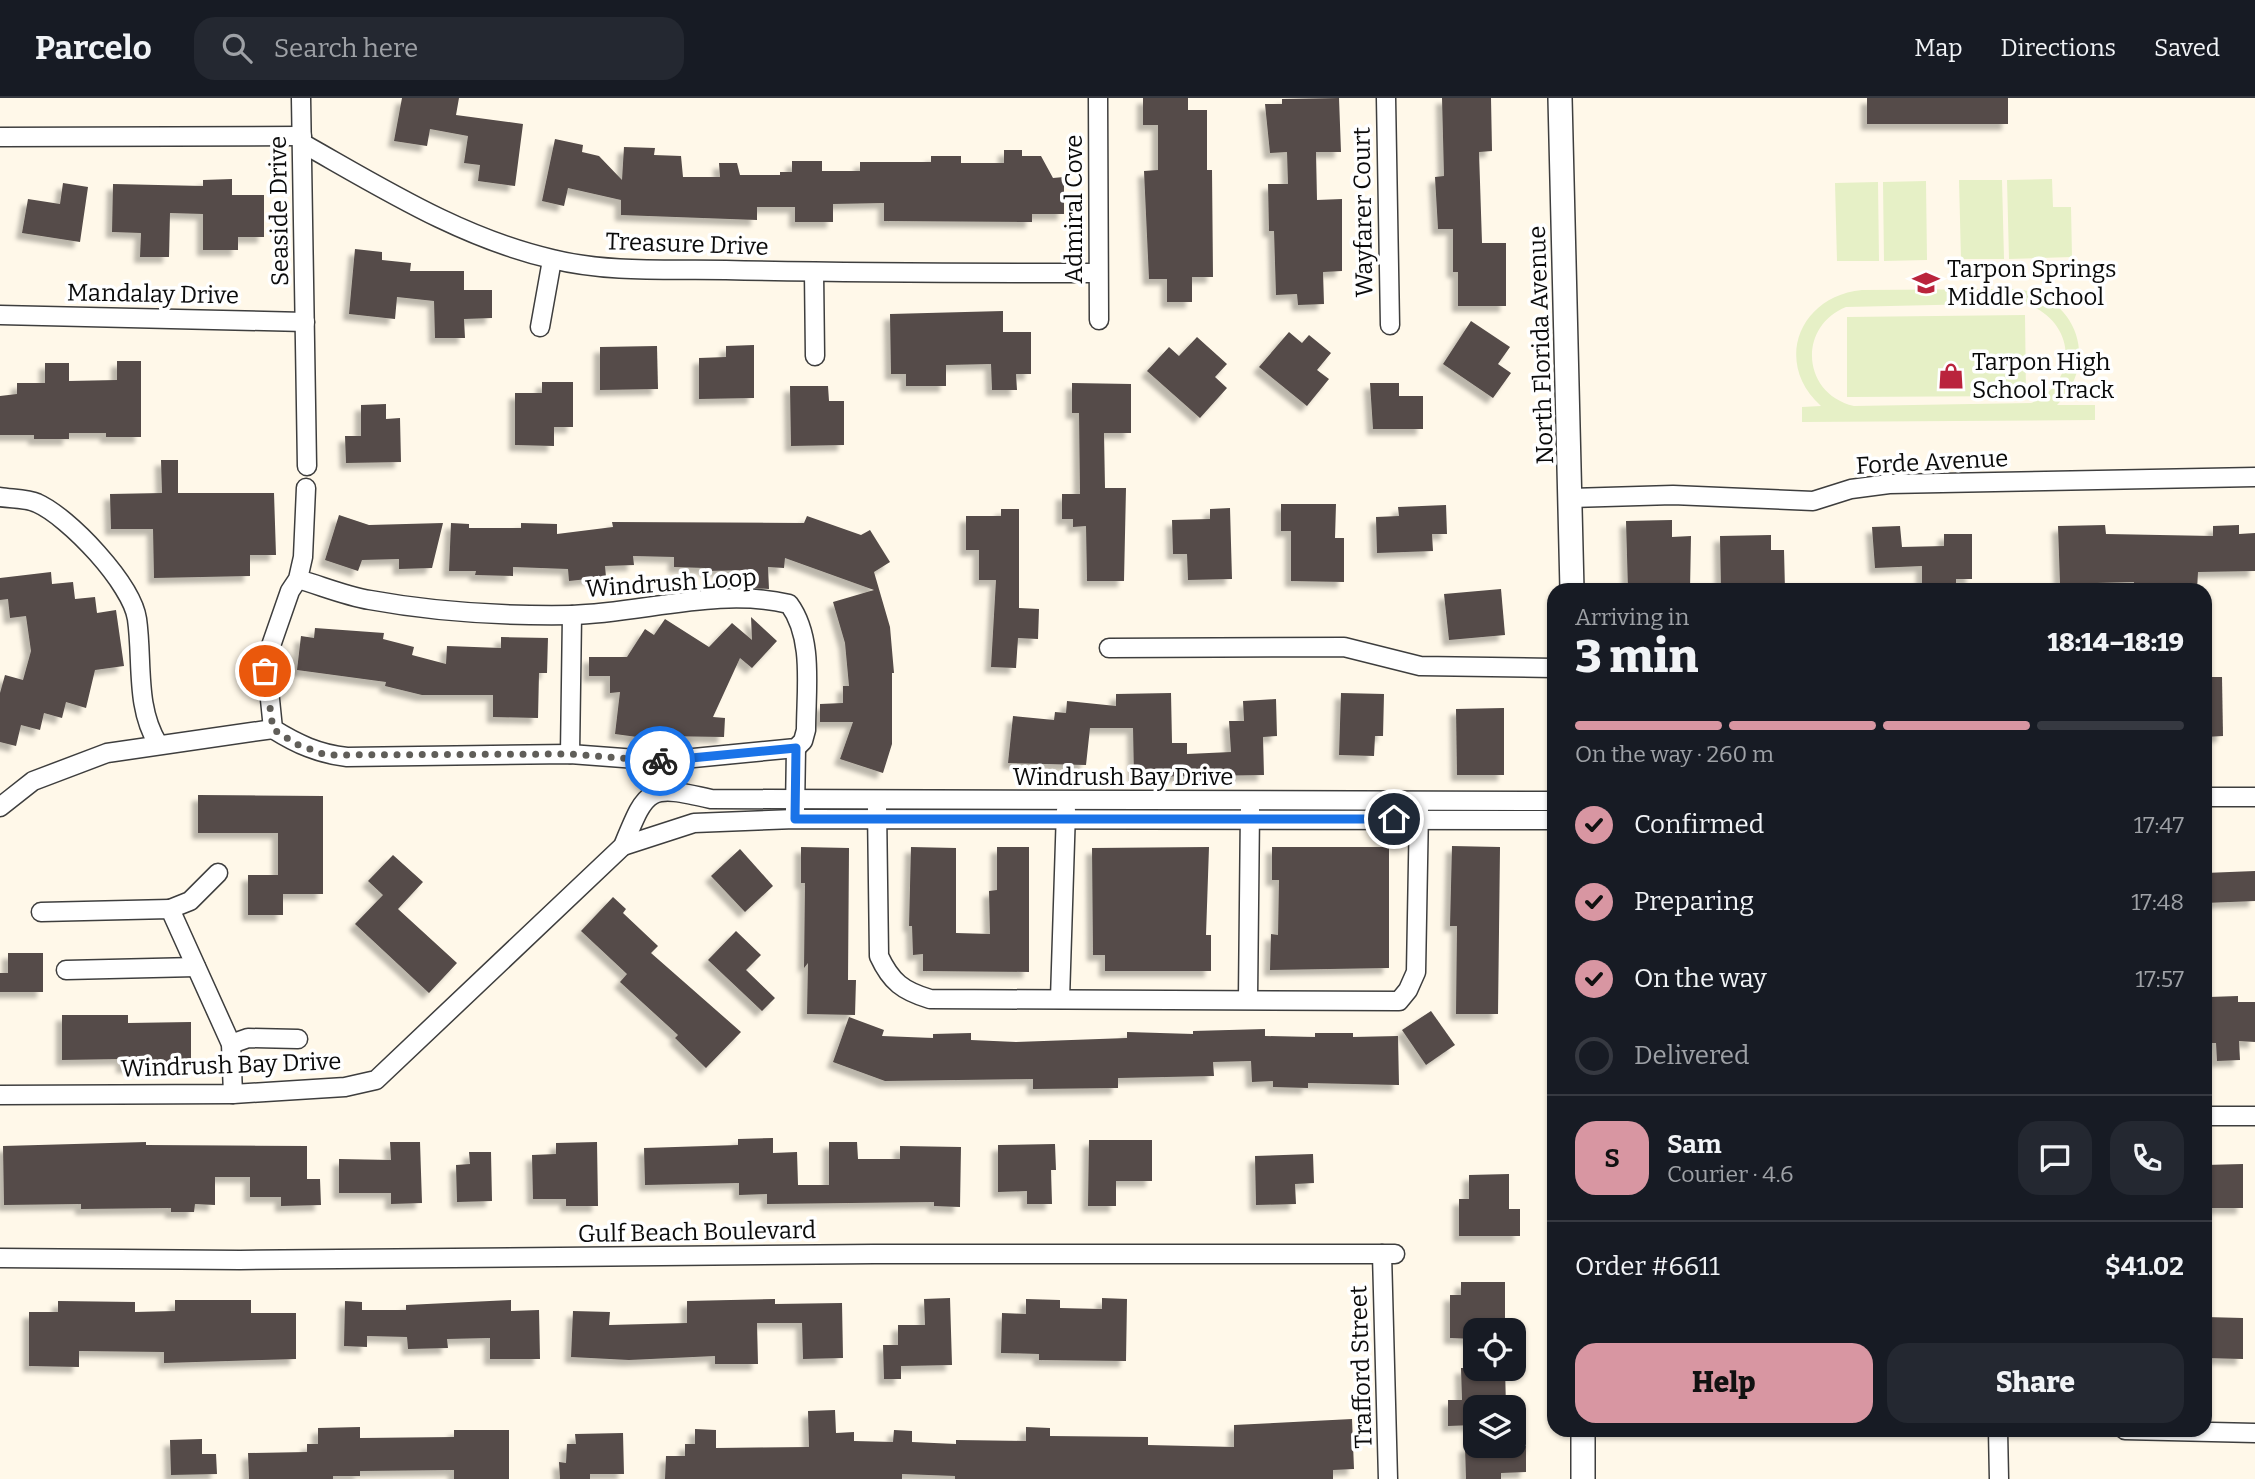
<!DOCTYPE html>
<html lang="en">
<head>
<meta charset="utf-8">
<style>
	:root { --surface:#171b24; --page:#242831; --text:#f1f3f6; --muted:#9ea1a6; --line:#363941; --accent:#d896a2 }
	body { margin:0; font-family:Bitter,serif; background:var(--page); color:var(--text); height:100vh; display:flex; flex-direction:column; font-size:26px; white-space:nowrap }
	* { box-sizing:border-box; margin:0 }
	p { font-size:23px; color:var(--muted) }
	.icon { flex:none; width:38px; height:38px; fill:none; stroke:currentColor; stroke-width:2; stroke-linecap:round; stroke-linejoin:round }
	.map { position:relative; flex:1; overflow:hidden }
	.drawer { position:absolute; left:1547px; top:485px; width:665px; height:854px; display:flex; flex-direction:column; background:var(--surface); border-radius:21px; box-shadow:0 2px 5px #0004 }
	.drawer>* { flex:none }
	.tools { position:absolute; left:1463px; top:1220px; display:grid; gap:14px }
	.tools a { display:grid; place-items:center; width:63px; height:63px; border-radius:14px; background:var(--surface); box-shadow:0 2px 5px #0004; font-size:35px }
	.pin { position:absolute; display:grid; place-items:center; width:60px; height:60px; color:#fff; margin:-30px; border:4px solid #fff; border-radius:50%; box-shadow:0 2px 7px #0007 }
	.courier { position:absolute; display:grid; place-items:center; width:70px; height:70px; margin:-35px; border:5px solid #1a73e8; border-radius:50%; background:#fff; color:#222; box-shadow:0 2px 9px #0007 }
	.headline em { font-style:normal; font-weight:800 }
	.headline div { display:flex; flex-direction:column-reverse }
	.headline { display:flex; align-items:center; justify-content:space-between; height:119px; padding:0 28px }
	h1 { font-size:46px; font-weight:800; line-height:52px }
	.bar { display:grid; grid-template-columns:repeat(4,1fr); gap:10px 7px; align-content:center; height:84px; padding:0 28px }
	.bar i { height:9px; border-radius:5px; background:var(--line) }
	.bar .active { background:var(--accent) }
	.bar p { grid-column:span 4 }
	.line { display:flex; align-items:center; gap:18px; padding:0 28px; border-top:2px solid var(--line) }
	.line div { flex:1 }
	.round { display:grid; place-items:center; flex:none; width:74px; height:74px; border-radius:21px; background:var(--page) }
	ol { padding:0 28px; list-style:none }
	li { display:flex; align-items:center; gap:21px; height:77px }
	li p { margin-inline-start:auto }
	li .icon { padding:7px; border-radius:50%; background:var(--accent); color:#111; stroke-width:4 }
	li:last-child { color:var(--muted) }
	li i { width:38px; height:38px; border:4px solid var(--line); border-radius:50% }
	.cta { display:flex; gap:14px; margin-top:auto; padding:14px 28px }
	.cta a { flex:1; height:80px; border-radius:21px; background:var(--accent); color:#111; font-size:28px; font-weight:800; line-height:80px; text-align:center }
	.cta a+a { background:var(--page); color:var(--text) }
	header { display:flex; align-items:center; gap:42px; box-sizing:border-box; height:98px; padding:0 35px; background:var(--surface); border-bottom:2px solid var(--line) }
	header strong { font-size:33px }
	nav { display:flex; gap:38px; margin-inline-start:auto; font-size:24px }
	.search { width:490px; height:63px; background:var(--page); display:flex; align-items:center; gap:18px; box-sizing:border-box; padding:0 24px; border-radius:21px; color:var(--muted); font-size:26px }
	.map>svg:first-child { display:block }
</style>
</head>
<body>
<header>
<strong>Parcelo</strong>
<div class="search"><svg class="icon" aria-label="search" viewBox="0 0 24 24"><circle cx="10" cy="10" r="6"/><path d="M15 15l6 6"/></svg>Search here</div>
<nav><a>Map</a><a>Directions</a><a>Saved</a></nav>
</header>
<div class="map">
<svg width="2255" height="1381" viewBox="0 0 2255 1381">
	<defs>
		<filter id="shadow"><feDropShadow dx="-6" dy="6" stdDeviation="2" flood-color="#0004"/></filter>
	</defs>
	<rect width="100%" height="100%" fill="#fff8e9"/>
	<!-- pitch -->
	<g fill="#e6f0c6" fill-rule="evenodd">
		<path d="M2052 81 2053 109H2071L2072 159 2009 161 2007 82Z"/>
		<path d="M1959 82H2002L2004 161H1961Z"/>
		<path d="M1926 83 1927 162 1884 163 1883 84Z"/>
		<path d="M1878 84 1879 163H1837L1835 85Z"/>
		<path d="M2014 191C2076 195 2101 264 2057 307H2095V322L1802 324V309L1821 308C1773 265 1799 198 1862 192ZM2023 205C2075 220 2082 283 2031 305L1854 308C1802 296 1797 229 1846 209Z"/>
		<path d="M2025 217 2026 298 1847 299V219Z"/>
	</g>
	<!-- building -->
	<g fill="#544b48" filter="url(#shadow)">
		<path d="M402 0H459L456 17 523 26 515 88 478 83 480 67 464 65 468 38 430 31 427 48 394 43Z"/>
		<path d="M1143 0H1188V12H1207V72H1212L1213 179H1192V204H1167V181H1149L1144 73 1158 72V27H1143Z"/>
		<path d="M1339 0 1341 54H1316L1317 102 1342 101V173L1323 174 1324 206 1298 207 1297 196 1276 197 1274 133H1269L1268 86H1288L1287 54 1270 55 1265 6H1282V1Z"/>
		<path d="M1442 0H1491L1492 53 1479 54 1482 145H1506V208H1458V174H1453V131H1438L1435 79 1444 78Z"/>
		<rect x="1867" y="0" width="141" height="26"/>
		<path d="M555 41 583 47 582 54 599 58 622 82 624 49 655 50 654 57 681 58 683 79H720L719 65H737L740 77H780V74H792V63H822V73H860V64H931V58H961V65H1004V52H1022V58H1041L1053 80 1064 79V116H1032V124L884 123V105L833 106V124H795V109H757V122L621 117V102L568 90 564 108 542 103Z"/>
		<path d="M232 81V97H264V139H238V152H203V116L170 115 169 159H140L141 135 112 134 113 86 203 88V82Z"/>
		<path d="M63 85 88 89 80 144 22 135 28 101 60 106Z"/>
		<path d="M355 151 382 154V162L411 165 410 173H464V192H492V220L464 221 465 240H435L434 203 397 199 395 221 349 216Z"/>
		<path d="M1003 213V234H1031V276H1016L1017 292H992L991 266 946 267V288H906V276H891L890 216Z"/>
		<path d="M1471 223 1510 249 1498 266 1511 275 1493 300 1443 266Z"/>
		<path d="M1289 234 1302 245 1309 237 1331 255 1317 272 1329 281 1307 308 1259 269Z"/>
		<path d="M1197 239 1227 266 1215 279 1227 290 1200 320 1147 273 1169 249 1179 258Z"/>
		<path d="M754 247V300L699 301V260L726 259V248Z"/>
		<path d="M657 248 658 291 600 292V249Z"/>
		<path d="M117 263H141V339H106V335H69V341H34V337H0V298L17 296V285H45V265H69V283L117 282Z"/>
		<path d="M542 284H573V329H554V348L515 347V295H542Z"/>
		<path d="M1072 285 1131 286V335H1104L1105 390H1126L1124 483H1087L1086 428 1073 429V421H1062V396H1080L1079 315H1072Z"/>
		<path d="M1370 285H1399V298H1423V331H1373Z"/>
		<path d="M790 288H828L829 303H844V347L791 348Z"/>
		<path d="M386 306V321L400 320 401 364 346 365 345 338H361V307Z"/>
		<path d="M161 362H178V395H274L276 457H250V478L154 480 153 431H111L110 396 162 395Z"/>
		<path d="M1281 406H1336L1335 440H1344V484L1291 483V433H1281Z"/>
		<path d="M1446 407 1447 436H1432L1433 453 1377 455 1376 419 1399 418 1398 409Z"/>
		<path d="M1230 410 1232 481 1188 482 1187 456H1173L1172 422 1210 421V411Z"/>
		<path d="M1001 411H1019V510L1039 511 1038 541 1018 540 1016 570 991 569 996 482H979V452H966V418H1001Z"/>
		<path d="M339 417 369 427 443 425 432 470 399 471V461L362 462 358 473 325 462Z"/>
		<path d="M807 418 861 437 870 432 890 464 874 474 890 529 894 575H892V646L883 675 840 661 853 624H820V606L843 605V588H849L845 545 833 504 874 492 785 460 784 470 768 469 769 491 750 490V472L705 473V470L674 469V459L633 458 634 467 605 468 606 479 569 483 568 471 513 469V478L475 477 476 473H449L451 425 469 426V430H521V425L557 426V436L613 429 612 424 804 425Z"/>
		<path d="M1672 422V439L1691 438 1690 492H1628L1626 423Z"/>
		<path d="M2105 427 2106 436 2213 438V428L2239 427V436L2255 435V473L2198 474 2197 492H2133L2134 484 2060 486 2058 428Z"/>
		<path d="M1900 428 1902 449 1944 448V436H1972V481H1956V492H1922V468L1875 470 1872 429Z"/>
		<path d="M1771 437V452H1784L1785 492H1721L1720 438Z"/>
		<path d="M51 474 52 486 73 484 75 501 95 499 97 515 116 512 124 568 95 572 86 610 66 604 62 620 44 615 40 632 21 627 16 648 0 644V595L5 577 23 582 31 553 26 518 10 520 8 501 0 502V480Z"/>
		<path d="M1501 491 1505 537 1449 542 1444 496Z"/>
		<path d="M751 519 777 543 752 570 740 560 713 619 725 620 724 639 660 638 659 642 615 636 620 594 610 595V578H589V559H627L645 531 654 537 665 521 709 549 732 525 752 542Z"/>
		<path d="M315 530 384 535 383 541 414 549 412 557 446 566 447 548 501 550V539L548 540 547 575H539L538 620 493 619V597H422L385 588 386 584 297 572 301 538 314 540Z"/>
		<path d="M2205 579H2222L2223 638 2205 639Z"/>
		<path d="M1171 595 1172 645H1187V656L1231 654 1229 623H1244L1243 603 1276 601 1277 638 1263 639 1264 677 1134 679 1133 630H1090L1086 667 1008 665 1013 618 1054 622 1055 614 1066 615 1067 603 1116 608V596Z"/>
		<path d="M1341 595 1384 596 1383 638H1375L1374 658 1339 657Z"/>
		<path d="M1504 610V677H1457L1456 611Z"/>
		<path d="M198 697 323 698V796H283V817H248V777H278V735H198Z"/>
		<path d="M1452 748 1500 749 1498 916H1456L1457 828H1450Z"/>
		<path d="M801 749 849 750 848 882H856L855 917 807 916 808 865 804 870 805 785H801Z"/>
		<path d="M911 749 956 750V835L990 836 989 793 997 792V749H1029V874L923 873V856L913 857 912 828H909Z"/>
		<path d="M1209 749 1206 837H1211V873H1105V857H1093L1092 750Z"/>
		<path d="M1272 749H1389V870L1270 872 1271 836 1278 837 1279 782H1272Z"/>
		<path d="M740 751 773 788 745 814 711 778Z"/>
		<path d="M393 757 423 784 398 811 457 865 429 895 355 826 383 797 368 783Z"/>
		<path d="M2255 773V803L2205 805V775Z"/>
		<path d="M613 799 626 811 623 815 658 848 651 855 741 934 706 970 675 940 678 937 620 884 627 876 581 833Z"/>
		<path d="M736 833 761 857 746 872 775 900 762 913 708 862Z"/>
		<path d="M8 855H43V894H0V875H8Z"/>
		<path d="M2238 898V904H2255V944L2239 943 2240 962 2217 963 2216 945H2205L2209 899Z"/>
		<path d="M1431 913 1455 947 1426 967 1402 932Z"/>
		<path d="M62 917H128V925L191 924V969H122V961L62 962Z"/>
		<path d="M849 919 884 932 882 938 933 940V936L971 935V942L1016 944 1127 940V934L1193 936V933L1265 931V938L1315 939V935H1353V939L1398 938 1399 987 1308 985V990L1273 989V983L1252 984 1251 963 1213 964 1214 978 1118 980V990L1033 991V981L885 983 833 964Z"/>
		<path d="M773 1040V1055L797 1054 798 1087H829V1044H857L858 1061H900V1048L961 1049 960 1109 934 1108V1104L767 1106V1096L739 1097V1085L645 1087 644 1050 738 1047V1041Z"/>
		<path d="M1089 1042H1152V1083H1116V1108H1088Z"/>
		<path d="M146 1044V1047L307 1048V1081H320L321 1107 281 1108V1099H250V1079H215V1107L195 1106 194 1114H171V1110L81 1111V1106L4 1107 3 1048Z"/>
		<path d="M390 1044H420L422 1105 391 1106V1095H339V1061L391 1062Z"/>
		<path d="M597 1044 598 1108H566V1101H533L532 1057 556 1056V1045Z"/>
		<path d="M1055 1046 1056 1072H1051L1052 1106H1027V1093L998 1094V1047Z"/>
		<path d="M469 1054H491L492 1103 457 1104 456 1067 470 1066Z"/>
		<path d="M1313 1056 1314 1085 1295 1086 1296 1106 1256 1107 1255 1058Z"/>
		<path d="M2243 1066V1110H2205V1067Z"/>
		<path d="M1509 1076V1111H1520V1138H1459V1101H1469V1077Z"/>
		<path d="M1461 1184H1505V1232H1475V1241L1450 1240V1197H1461Z"/>
		<path d="M950 1200 952 1267 901 1268V1281H884L883 1247H898V1227H925L924 1201Z"/>
		<path d="M1102 1200 1127 1201 1126 1263 1039 1262V1256L1001 1255 1002 1215 1026 1216V1201L1060 1202V1210L1102 1211Z"/>
		<path d="M775 1201V1206L842 1205 843 1260 803 1261 802 1225H757L758 1266H715V1258L629 1262 571 1259 573 1213 610 1214 609 1227 687 1225V1203Z"/>
		<path d="M175 1202H251V1215H296V1261L164 1265V1254L79 1253V1269L29 1268V1214H58V1203L135 1204V1214L175 1213Z"/>
		<path d="M511 1202V1213L539 1212 540 1261H490V1240L447 1241 448 1250 408 1251 407 1239 367 1238V1249L344 1248 345 1203 362 1204V1212H406V1207Z"/>
		<path d="M2205 1219 2243 1220V1261L2205 1260Z"/>
		<path d="M1461 1270H1505L1506 1309H1475V1327L1448 1328V1302H1462Z"/>
		<path d="M835 1312 836 1335 854 1334V1343L893 1344 894 1332 912 1333V1344L956 1346V1342L1026 1343V1329L1050 1330V1338L1148 1339V1347L1234 1349V1327L1352 1321 1354 1371 1333 1372V1381H955V1378L902 1376V1381H665L666 1358H685V1346H695V1331L716 1332V1350L809 1349 808 1313Z"/>
		<path d="M360 1329V1340L454 1339V1332H509V1381H454V1372L360 1373V1378H333V1381H249L248 1355 307 1354V1346H318V1330Z"/>
		<path d="M623 1335 624 1376H590V1381H560L559 1364 566 1365 567 1346H576L575 1336Z"/>
		<path d="M202 1341V1356H216L217 1376 171 1377 170 1342Z"/>
		<path d="M1465 1348H1526V1374L1501 1375V1381H1466Z"/>
	</g>
	<g fill="none" stroke-linecap="round" stroke-linejoin="round">
		<!-- minor casing -->
		<g stroke="#3e3e3e" stroke-width="21">
			<g id="minor">
				<path d="M301 0 307 368"/>
				<path d="M1098 0 1099 222"/>
				<path d="M1386 0 1390 227"/>
				<path d="M0 39 302 38"/>
				<path d="M302 45C382 90 461 140 552 161 608 175 669 171 726 172 850 175 974 175 1098 175"/>
				<path d="M814 174 815 258"/>
				<path d="M0 217 305 224"/>
				<path d="M540 229 552 162"/>
				<path d="M0 399C11 401 27 400 37 405 69 419 132 486 137 521 143 563 135 609 158 646"/>
				<path d="M1571 400 1673 397 1813 403 1851 391 1889 386 2255 379"/>
				<path d="M298 481C322 488 346 498 370 502 435 514 506 518 572 517 643 515 719 489 789 506 814 540 806 591 806 632L803 643 796 650 663 663 570 656 347 659C319 656 297 646 273 631L266 562 290 493 298 481 303 459 306 390"/>
				<path d="M1109 550 1344 549 1420 568 1554 570"/>
				<path d="M570 656 572 517"/>
				<path d="M2205 699H2255"/>
				<path d="M0 709 33 683 107 655 273 631"/>
				<path d="M877 710 879 858C891 884 903 893 930 901L1399 903 1408 892 1416 874 1419 710"/>
				<path d="M795 713 796 650"/>
				<path d="M623 748 694 725 795 721 1554 722"/>
				<path d="M170 811 190 803 218 775"/>
				<path d="M41 814 170 811 231 946 233 996"/>
				<path d="M66 872 196 869"/>
				<path d="M1248 900 1250 711"/>
				<path d="M1060 901 1066 712"/>
				<path d="M231 946 248 940 298 941"/>
				<path d="M0 997 233 996 345 989 376 982 623 748C647 690 647 686 711 701L1554 703"/>
				<path d="M2205 1018H2255"/>
				<path d="M1382 1156 1388 1381"/>
				<path d="M0 1160 240 1162 874 1156H1395"/>
				<path d="M1998 1332 1999 1381"/>
				<path d="M2125 1332 2255 1335"/>
			</g>
		</g>
		<!-- tertiary casing -->
		<g stroke="#3e3e3e" stroke-width="26">
			<g id="tertiary">
				<path d="M1560 0 1572 492"/>
				<path d="M1583 1332V1381"/>
			</g>
		</g>
		<!-- minor -->
		<use href="#minor" stroke="#fff" stroke-width="18"/>
		<!-- tertiary -->
		<use href="#tertiary" stroke="#fff" stroke-width="23"/>
	</g>
	<g fill="none" stroke-linecap="round" stroke-linejoin="round">
		<!-- done -->
		<path stroke="#605e59" stroke-width="7" stroke-dasharray="0 12.6" d="M265 573 273 631 296 646 326 657 570 656 660 663"/>
		<!-- route -->
		<path stroke="#1a73e8" stroke-width="9" d="M660 663 796 650 795 721H1394"/>
	</g>
	<!-- icons -->
	<defs>
		<g id="school-bare" transform="scale(2.1)"><path d="M0-5L7-2L0 1L-7-2ZM-4 1L0 2.5L4 1V4Q0 6-4 4Z" fill="#ba243c" stroke="#fff" stroke-width="2.5" paint-order="stroke"/></g>
		<g id="shop-bare" transform="scale(2.1)"><path d="M-5-2.5h2.3a2.7 3.5 0 0 1 5.4 0H5L5.5 6h-11ZM-1.5-2.5h3a1.5 2.3 0 0 0-3 0Z" fill="#ba243c" stroke="#fff" stroke-width="2.5" paint-order="stroke"/></g>
	</defs>
	<g fill-rule="evenodd">
		<use href="#school-bare" x="1926" y="185"/>
		<use href="#shop-bare" x="1951" y="278"/>
	</g>
	<g text-anchor="middle" stroke-width="7" stroke-linejoin="round" paint-order="stroke">
		<!-- street labels -->
		<g font-size="24" fill="#0b0b0b" stroke="#fff">
			<text transform="translate(1074 111) rotate(-90)" y="8">Admiral Cove</text>
			<text transform="translate(279 113) rotate(-91)" y="8">Seaside Drive</text>
			<text transform="translate(1363 114) rotate(-91)" y="8">Wayfarer Court</text>
			<text transform="translate(687 146) rotate(2)" y="8">Treasure Drive</text>
			<text transform="translate(153 196) rotate(1)" y="8">Mandalay Drive</text>
			<text transform="translate(1541 247) rotate(-92)" y="8">North Florida Avenue</text>
			<text transform="translate(1932 364) rotate(-3)" y="8">Forde Avenue</text>
			<text transform="translate(671 485) rotate(-4)" y="8">Windrush Loop</text>
			<text x="1123" y="687">Windrush Bay Drive</text>
			<text transform="translate(231 967) rotate(-2)" y="8">Windrush Bay Drive</text>
			<text transform="translate(697 1134) rotate(-1)" y="8">Gulf Beach Boulevard</text>
			<text transform="translate(1361 1269) rotate(-92)" y="8">Trafford Street</text>
		</g>
		<!-- poi labels -->
		<g font-size="24" fill="#0b0b0b" stroke="#fff" text-anchor="start">
			<text x="1947" y="179">Tarpon Springs<tspan x="1947" dy="28">Middle School</tspan></text>
			<text x="1972" y="272">Tarpon High<tspan x="1972" dy="28">School Track</tspan></text>
		</g>
	</g>
</svg>
<div class="tools">
<a><svg class="icon" aria-label="locate" viewBox="0 0 24 24"><circle cx="12" cy="12" r="6"/><path d="M12 2v4M12 18v4M2 12h4M18 12h4"/></svg></a>
<a><svg class="icon" aria-label="layers" viewBox="0 0 24 24"><path d="M12 4l9 5-9 5-9-5zM3 14l9 5 9-5"/></svg></a>
</div>
<div class="pin" style="left:265px;top:573px;background:#ea580c"><svg class="icon" aria-label="bag" viewBox="0 0 24 24"><path d="M5 8h14l-1 12H6zM9 8a3 3 0 0 1 6 0"/></svg></div>
<div class="pin" style="left:1394px;top:721px;background:#1f2937"><svg class="icon" aria-label="home" viewBox="0 0 24 24"><path d="M3 11l9-7 9 7M6 9v11h12V9"/></svg></div>
<div class="courier" style="left:660px;top:663px"><svg class="icon" aria-label="bike" viewBox="0 0 24 24"><circle cx="6" cy="16" r="4"/><circle cx="18" cy="16" r="4"/><path d="M6 16l4-8h5l3 8M10 8l3 8H6M13 5h3"/></svg></div>
<section class="drawer">
<div class="headline"><div><h1>3 min</h1><p>Arriving in</p></div><em>18:14–18:19</em></div>
<div class="bar"><i class="active"></i><i class="active"></i><i class="active"></i><i></i><p>On the way · 260 m</p></div>
<ol>
<li><svg class="icon" aria-label="check" viewBox="0 0 24 24"><path d="M5 12l5 5 9-10"/></svg>Confirmed<p>17:47</p></li>
<li><svg class="icon" aria-label="check" viewBox="0 0 24 24"><path d="M5 12l5 5 9-10"/></svg>Preparing<p>17:48</p></li>
<li><svg class="icon" aria-label="check" viewBox="0 0 24 24"><path d="M5 12l5 5 9-10"/></svg>On the way<p>17:57</p></li>
<li><i></i>Delivered</li>
</ol>
<div class="line" style="height:126px"><b class="round" style="background:var(--accent);color:#111">S</b><div><b>Sam</b><p>Courier · 4.6</p></div><a class="round"><svg class="icon" aria-label="chat" viewBox="0 0 24 24"><path d="M4 5h16v11H9l-5 4z"/></svg></a><a class="round"><svg class="icon" aria-label="phone" viewBox="0 0 24 24"><path d="M5 4h4l2 5-3 2q2 4 5 5l2-3 5 2v4C11 20 4 13 5 4z"/></svg></a></div>
<div class="line" style="height:91px"><div>Order #6611</div><b>$41.02</b></div>
<div class="cta"><a>Help</a><a>Share</a></div>
</section>
</div>
</body>
</html>
